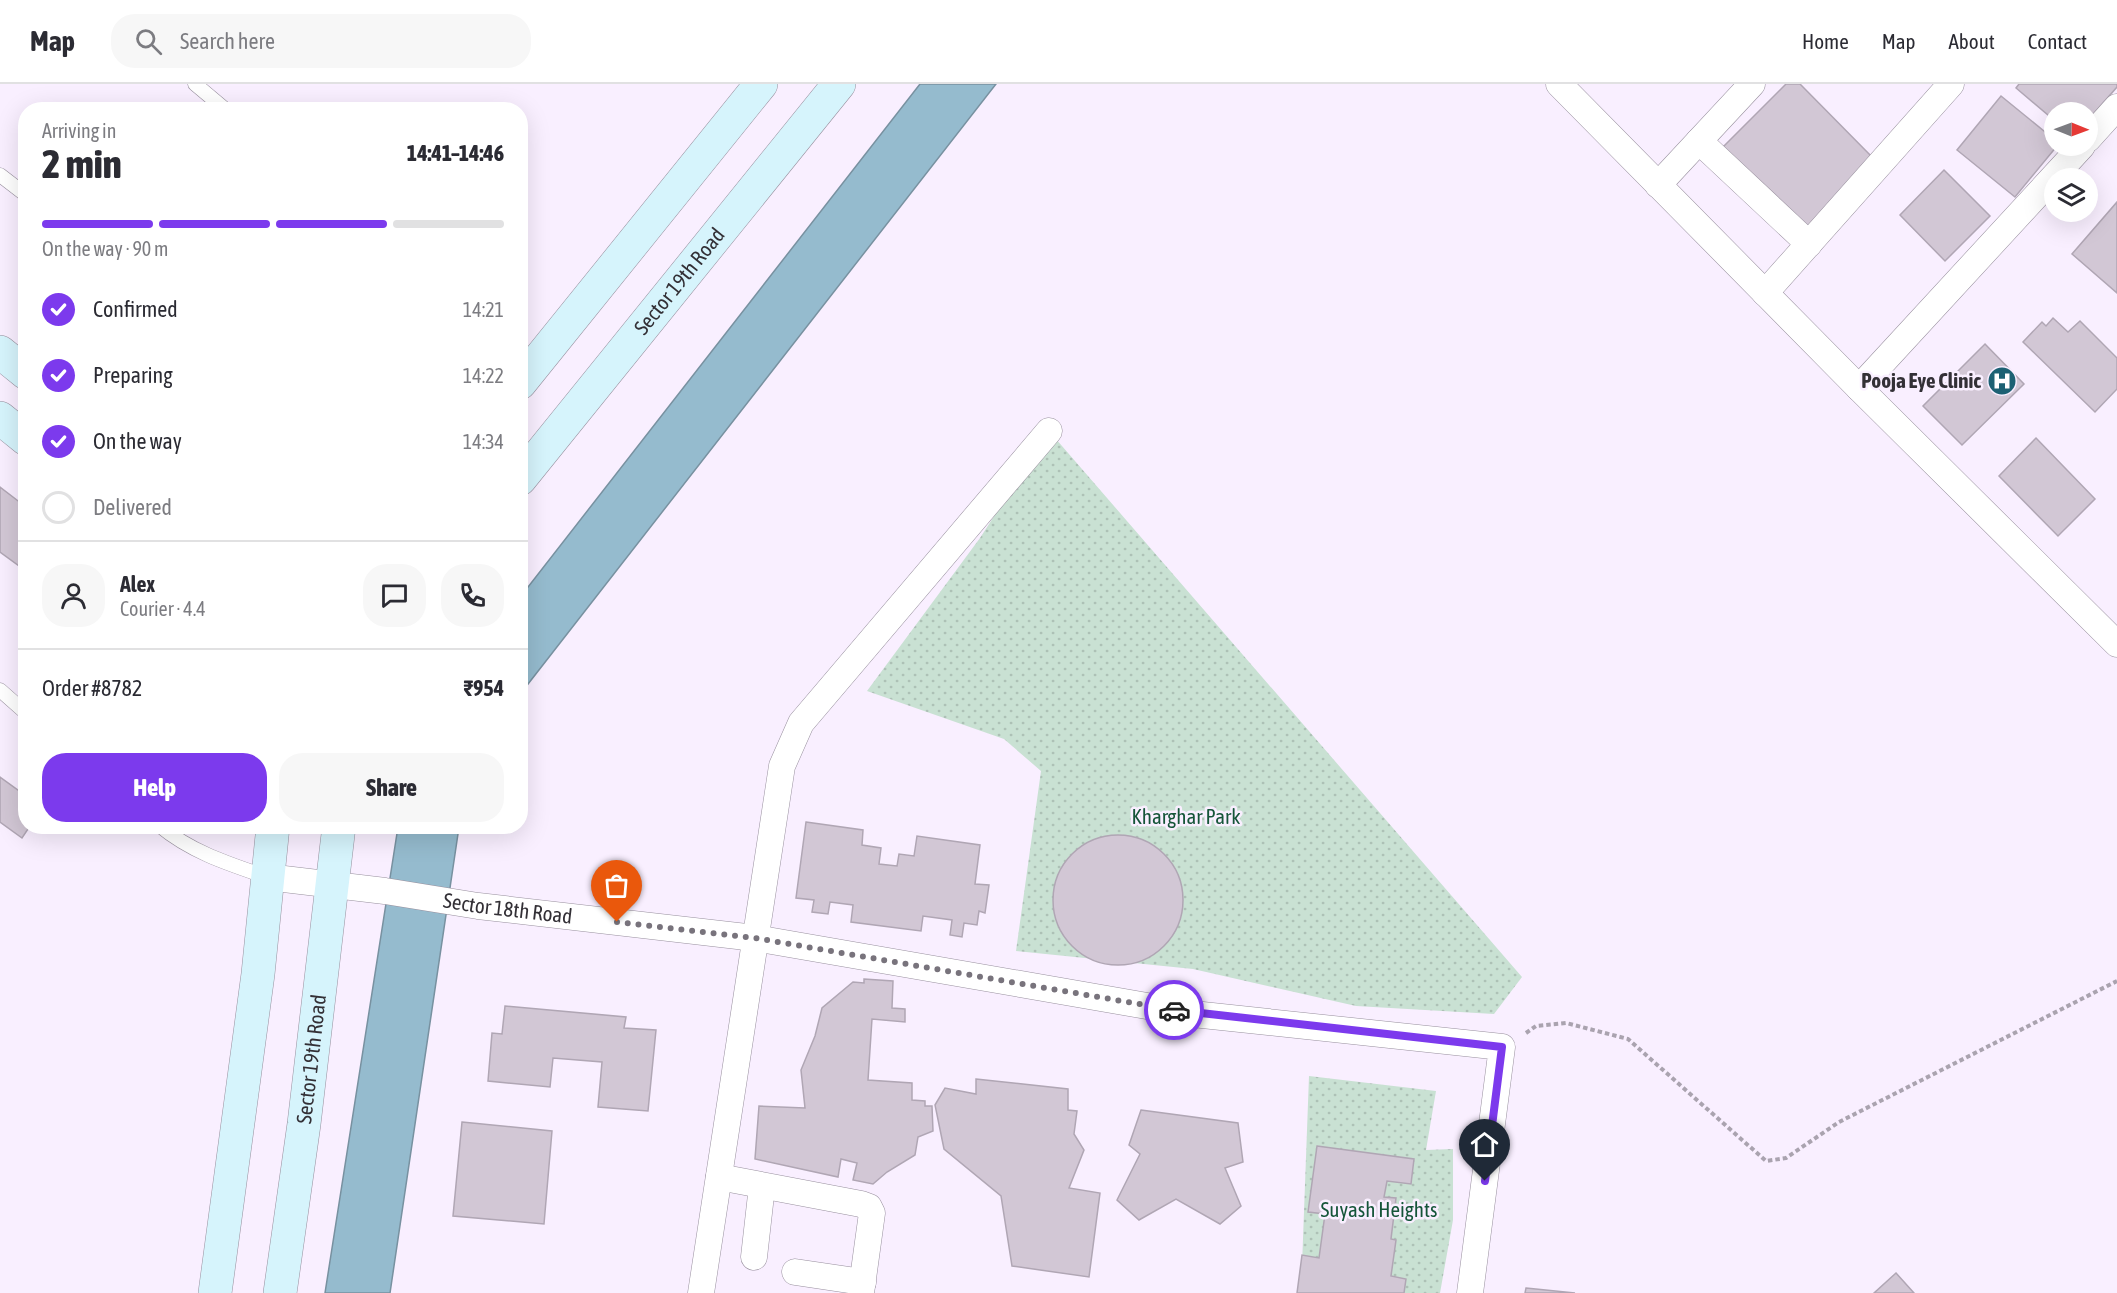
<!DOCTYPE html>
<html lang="en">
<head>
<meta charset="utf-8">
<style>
	:root { --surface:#fff; --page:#f7f7f7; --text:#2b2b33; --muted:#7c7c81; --line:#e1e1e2; --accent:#7c3aed }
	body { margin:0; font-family:"Asap Condensed",sans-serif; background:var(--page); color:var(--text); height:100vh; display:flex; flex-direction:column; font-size:22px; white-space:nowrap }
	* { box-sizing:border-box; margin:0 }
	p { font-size:20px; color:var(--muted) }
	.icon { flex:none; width:33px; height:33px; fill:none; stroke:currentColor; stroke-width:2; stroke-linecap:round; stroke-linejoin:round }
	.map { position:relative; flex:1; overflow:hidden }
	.sheet { position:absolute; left:18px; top:18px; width:510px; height:732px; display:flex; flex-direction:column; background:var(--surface); border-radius:24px; box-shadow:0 6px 24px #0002 }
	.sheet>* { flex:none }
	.needle { width:39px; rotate:91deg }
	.fabs { position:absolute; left:2044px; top:18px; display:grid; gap:12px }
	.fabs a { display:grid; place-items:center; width:54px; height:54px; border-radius:50%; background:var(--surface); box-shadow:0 6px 24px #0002; font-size:30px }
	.pin { position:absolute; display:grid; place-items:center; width:51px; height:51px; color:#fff; margin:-62px -26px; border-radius:50% 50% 50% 0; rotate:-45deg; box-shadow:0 0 6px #0007 }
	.pin .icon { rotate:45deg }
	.courier { position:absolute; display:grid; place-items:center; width:60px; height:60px; margin:-30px; border:4px solid #7c3aed; border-radius:50%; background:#fff; color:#222; box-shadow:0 2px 8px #0007 }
	.summary em { font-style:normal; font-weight:800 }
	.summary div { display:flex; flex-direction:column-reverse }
	.summary { display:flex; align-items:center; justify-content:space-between; height:102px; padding:0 24px }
	h1 { font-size:39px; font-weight:800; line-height:45px }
	.bar { display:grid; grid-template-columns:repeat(4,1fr); gap:9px 6px; align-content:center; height:72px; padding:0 24px }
	.bar i { height:8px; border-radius:4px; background:var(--line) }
	.bar .active { background:var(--accent) }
	.bar p { grid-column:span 4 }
	.line { display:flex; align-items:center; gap:15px; padding:0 24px; border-top:2px solid var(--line) }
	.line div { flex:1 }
	.round { display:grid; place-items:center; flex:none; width:63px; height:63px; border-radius:24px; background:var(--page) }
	ol { padding:0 24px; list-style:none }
	li { display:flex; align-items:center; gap:18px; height:66px }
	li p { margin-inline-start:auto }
	li .icon { padding:6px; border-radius:50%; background:var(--accent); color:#fff; stroke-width:4 }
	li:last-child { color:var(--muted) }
	li i { width:33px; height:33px; border:3px solid var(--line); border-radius:50% }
	.primary-button { display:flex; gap:12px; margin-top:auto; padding:12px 24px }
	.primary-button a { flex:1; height:69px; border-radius:24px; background:var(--accent); color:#fff; font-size:24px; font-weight:800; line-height:69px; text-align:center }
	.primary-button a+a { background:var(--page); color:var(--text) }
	header { display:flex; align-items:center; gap:36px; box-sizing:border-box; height:84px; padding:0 30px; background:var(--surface); border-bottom:2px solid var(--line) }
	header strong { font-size:28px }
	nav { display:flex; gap:33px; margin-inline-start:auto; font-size:21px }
	.search { width:420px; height:54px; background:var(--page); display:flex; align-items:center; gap:15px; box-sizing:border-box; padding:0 21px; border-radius:24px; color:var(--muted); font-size:22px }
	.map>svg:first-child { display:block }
</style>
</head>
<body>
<header>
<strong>Map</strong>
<div class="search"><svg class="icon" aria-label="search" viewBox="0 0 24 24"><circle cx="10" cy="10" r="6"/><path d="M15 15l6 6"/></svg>Search here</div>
<nav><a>Home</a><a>Map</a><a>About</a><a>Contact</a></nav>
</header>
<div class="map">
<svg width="2117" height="1209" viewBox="0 0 2117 1209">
	<defs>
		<pattern id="green-dots" width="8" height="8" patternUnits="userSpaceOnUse" patternTransform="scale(1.5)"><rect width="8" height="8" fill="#c9e1d3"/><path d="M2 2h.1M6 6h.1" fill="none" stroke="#adc1b6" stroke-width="1.8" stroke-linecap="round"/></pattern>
	</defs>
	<rect width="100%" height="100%" fill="#f9efff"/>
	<!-- green -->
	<g fill="url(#green-dots)">
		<path d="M1049 347 1522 893 1494 930 1356 922 1193 885 1016 867 1041 687 1004 655 867 607 980 454Z"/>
		<path d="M1309 992 1436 1007 1426 1066 1453 1065V1136L1440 1209H1301Z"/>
	</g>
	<!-- water -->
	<g fill="#95bbce" stroke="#7891a0" stroke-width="1.5">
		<path d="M920 0H996L521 609V512Z"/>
		<path d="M398 743H459L390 1209H325Z"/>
	</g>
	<!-- building -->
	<g fill="#d2c7d5" stroke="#b0a6b4" stroke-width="1.5">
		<path d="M1786 0H1800L1874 75 1803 147 1721 65Z"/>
		<path d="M2019 0H2117V3L2088 36V28H2055V37L2016 4Z"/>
		<path d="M2001 12 2055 56V62H2057L2015 113 1957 66Z"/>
		<path d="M1944 86 1990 132 1945 177 1900 131Z"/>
		<path d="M2117 118V209L2072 170Z"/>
		<path d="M2053 234 2068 248 2080 237 2117 274V305L2095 328 2023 258 2042 238 2046 242Z"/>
		<path d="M1985 260 2024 300 1962 361 1923 322Z"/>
		<path d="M2036 354 2095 415 2058 452 1999 392Z"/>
		<path d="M0 403 26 423V487L0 468Z"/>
		<path d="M0 693 26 712V742H30L22 754 0 738Z"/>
		<path d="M806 738 863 746 862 761 881 764 879 780 897 782 899 770 914 772 917 752 980 761 975 800 989 801 985 829 979 827 977 841 964 839 962 853 950 851 952 836 923 832 921 847 851 838 853 821 830 818 828 830 812 828 814 816 796 814Z"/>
		<circle cx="1118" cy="816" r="65"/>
		<path d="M864 895 893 897 892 924 905 925V938L872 935 868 996 912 999V1016L925 1017V1022H932L933 1047 918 1053 915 1071 887 1088 873 1100 853 1096 857 1079 841 1075 838 1093 755 1075 759 1022 805 1024 801 986 815 952 822 924 853 898 864 899Z"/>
		<path d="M505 922 626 933 624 944 656 946 648 1027 598 1023 602 978 553 974 550 1003 488 997 492 949 502 950Z"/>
		<path d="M976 995 1068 1005V1026L1077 1027 1074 1050 1084 1066 1069 1104 1100 1109 1089 1193 1012 1182 1001 1112 944 1065 935 1021 945 1004 976 1010Z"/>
		<path d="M1141 1026 1238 1039 1243 1078 1225 1084 1241 1122 1220 1140 1176 1115 1139 1136 1117 1116 1140 1070 1129 1061Z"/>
		<path d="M462 1038 552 1047 544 1140 453 1132Z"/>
		<path d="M1317 1062 1414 1075 1411 1100 1387 1097 1384 1113 1396 1114 1391 1155 1396 1156 1391 1192 1406 1195 1404 1209H1297L1302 1171 1319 1174 1325 1130 1308 1128Z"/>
		<path d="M1896 1189 1914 1209H1874Z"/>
		<path d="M1526 1204 1575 1209H1525Z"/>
	</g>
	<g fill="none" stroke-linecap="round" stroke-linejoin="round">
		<!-- lane casing -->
		<g stroke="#98909e" stroke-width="15">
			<g id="lane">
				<path d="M195 0 226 26"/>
				<path d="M0 91 26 111"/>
				<path d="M0 606 26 629"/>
				<path d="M160 742C191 768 229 780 267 793"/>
			</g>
		</g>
		<!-- street casing -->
		<g stroke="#98909e" stroke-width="27">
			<g id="street">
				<path d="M1559 0 1859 304 2117 560"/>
				<path d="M2088 55 2117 23"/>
				<path d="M1699 57 1809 160"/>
				<path d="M1658 101 1752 0"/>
				<path d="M1765 209 1951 0"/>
				<path d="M1859 304 2082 62"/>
				<path id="s1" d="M267 793 385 807 478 822 755 854 1193 930 1502 963 1470 1209"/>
				<path d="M719 1093 861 1120 869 1123 872 1129 861 1209"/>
				<path d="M754 1173 762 1102"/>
				<path d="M795 1188 863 1198"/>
				<path d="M701 1209 782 682 801 639 1049 347"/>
			</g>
		</g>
		<!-- secondary casing -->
		<g stroke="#98909e" stroke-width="34">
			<g id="secondary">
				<path d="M0 268 26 289"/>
				<path d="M520 299 761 0"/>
				<path d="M0 334 26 355"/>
				<path id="s2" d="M520 395 839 0"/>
				<path d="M215 1209 258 890 273 742"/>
				<path id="s3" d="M280 1209 304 1040 339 742"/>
			</g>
		</g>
		<!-- path -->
		<path stroke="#aaa3af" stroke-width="4" stroke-dasharray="4.5 3" stroke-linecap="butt" d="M1526 949 1536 942 1566 939 1628 955 1766 1077 1786 1074 1839 1038 2117 897"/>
		<!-- lane -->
		<use href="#lane" stroke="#fff" stroke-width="14"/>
		<!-- street -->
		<use href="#street" stroke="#fff" stroke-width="26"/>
		<!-- secondary -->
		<use href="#secondary" stroke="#d6f4fc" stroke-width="33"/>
	</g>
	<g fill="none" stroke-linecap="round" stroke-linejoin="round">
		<!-- done -->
		<path stroke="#78737c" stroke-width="6" stroke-dasharray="0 10.8" d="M617 838 755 854 1174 926"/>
		<!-- route -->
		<path stroke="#7c3aed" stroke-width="8" d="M1174 926 1502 963 1485 1097"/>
	</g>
	<!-- icons -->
	<defs>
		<g id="hospital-disc" transform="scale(1.5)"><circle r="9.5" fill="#1c6173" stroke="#f9efff"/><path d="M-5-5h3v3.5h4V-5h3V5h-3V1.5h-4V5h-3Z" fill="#fff"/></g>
	</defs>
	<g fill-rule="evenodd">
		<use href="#hospital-disc" x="2002" y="297"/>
	</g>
	<g text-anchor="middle" stroke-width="5" stroke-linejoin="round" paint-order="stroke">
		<!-- street labels -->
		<g font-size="21" fill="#333036" stroke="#f9efff">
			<text dy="7" stroke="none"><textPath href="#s2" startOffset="254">Sector 19th Road</textPath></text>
			<text dy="7" stroke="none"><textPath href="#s1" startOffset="243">Sector 18th Road</textPath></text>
			<text dy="7" stroke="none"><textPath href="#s3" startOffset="236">Sector 19th Road</textPath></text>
		</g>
		<!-- poi labels -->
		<g font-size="21" font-weight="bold" fill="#333036" stroke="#f9efff" text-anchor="end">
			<text x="1981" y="304">Pooja Eye Clinic</text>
		</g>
		<!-- park labels -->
		<g font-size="21" fill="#155539" stroke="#f9efff">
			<text x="1186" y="740">Kharghar Park</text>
			<text x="1379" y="1133">Suyash Heights</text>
		</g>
	</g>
</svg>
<div class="fabs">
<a><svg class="needle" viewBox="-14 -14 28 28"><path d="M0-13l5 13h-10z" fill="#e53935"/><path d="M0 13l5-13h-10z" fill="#7c7c81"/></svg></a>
<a><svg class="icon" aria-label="layers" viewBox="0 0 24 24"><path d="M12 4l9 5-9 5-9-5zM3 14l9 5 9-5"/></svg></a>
</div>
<div class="pin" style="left:617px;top:838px;background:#ea580c"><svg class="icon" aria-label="bag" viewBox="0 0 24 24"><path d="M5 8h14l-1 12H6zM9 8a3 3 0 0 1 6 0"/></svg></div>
<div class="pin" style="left:1485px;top:1097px;background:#1f2937"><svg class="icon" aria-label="home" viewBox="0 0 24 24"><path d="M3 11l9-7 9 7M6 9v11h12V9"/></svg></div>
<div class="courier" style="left:1174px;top:926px"><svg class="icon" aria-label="car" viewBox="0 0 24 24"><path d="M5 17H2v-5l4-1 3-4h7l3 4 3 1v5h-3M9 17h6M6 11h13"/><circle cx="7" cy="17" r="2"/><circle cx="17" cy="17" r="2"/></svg></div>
<section class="sheet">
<div class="summary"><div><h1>2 min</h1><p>Arriving in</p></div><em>14:41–14:46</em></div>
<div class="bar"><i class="active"></i><i class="active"></i><i class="active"></i><i></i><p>On the way · 90 m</p></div>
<ol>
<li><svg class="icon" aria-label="check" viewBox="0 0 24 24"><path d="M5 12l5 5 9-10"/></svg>Confirmed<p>14:21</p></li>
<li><svg class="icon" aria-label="check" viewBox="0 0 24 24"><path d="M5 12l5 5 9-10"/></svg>Preparing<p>14:22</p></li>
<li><svg class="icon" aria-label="check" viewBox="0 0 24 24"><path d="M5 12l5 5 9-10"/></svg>On the way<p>14:34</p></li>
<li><i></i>Delivered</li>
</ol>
<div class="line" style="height:108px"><a class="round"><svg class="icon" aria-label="person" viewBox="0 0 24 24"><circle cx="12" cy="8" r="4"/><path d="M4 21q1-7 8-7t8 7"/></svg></a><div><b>Alex</b><p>Courier · 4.4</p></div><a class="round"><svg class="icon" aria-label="chat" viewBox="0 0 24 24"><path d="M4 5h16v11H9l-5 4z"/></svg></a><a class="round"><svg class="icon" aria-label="phone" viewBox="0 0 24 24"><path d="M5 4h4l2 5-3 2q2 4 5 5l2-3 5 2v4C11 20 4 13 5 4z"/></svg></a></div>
<div class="line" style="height:78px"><div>Order #8782</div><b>₹954</b></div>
<div class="primary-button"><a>Help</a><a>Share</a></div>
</section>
</div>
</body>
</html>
